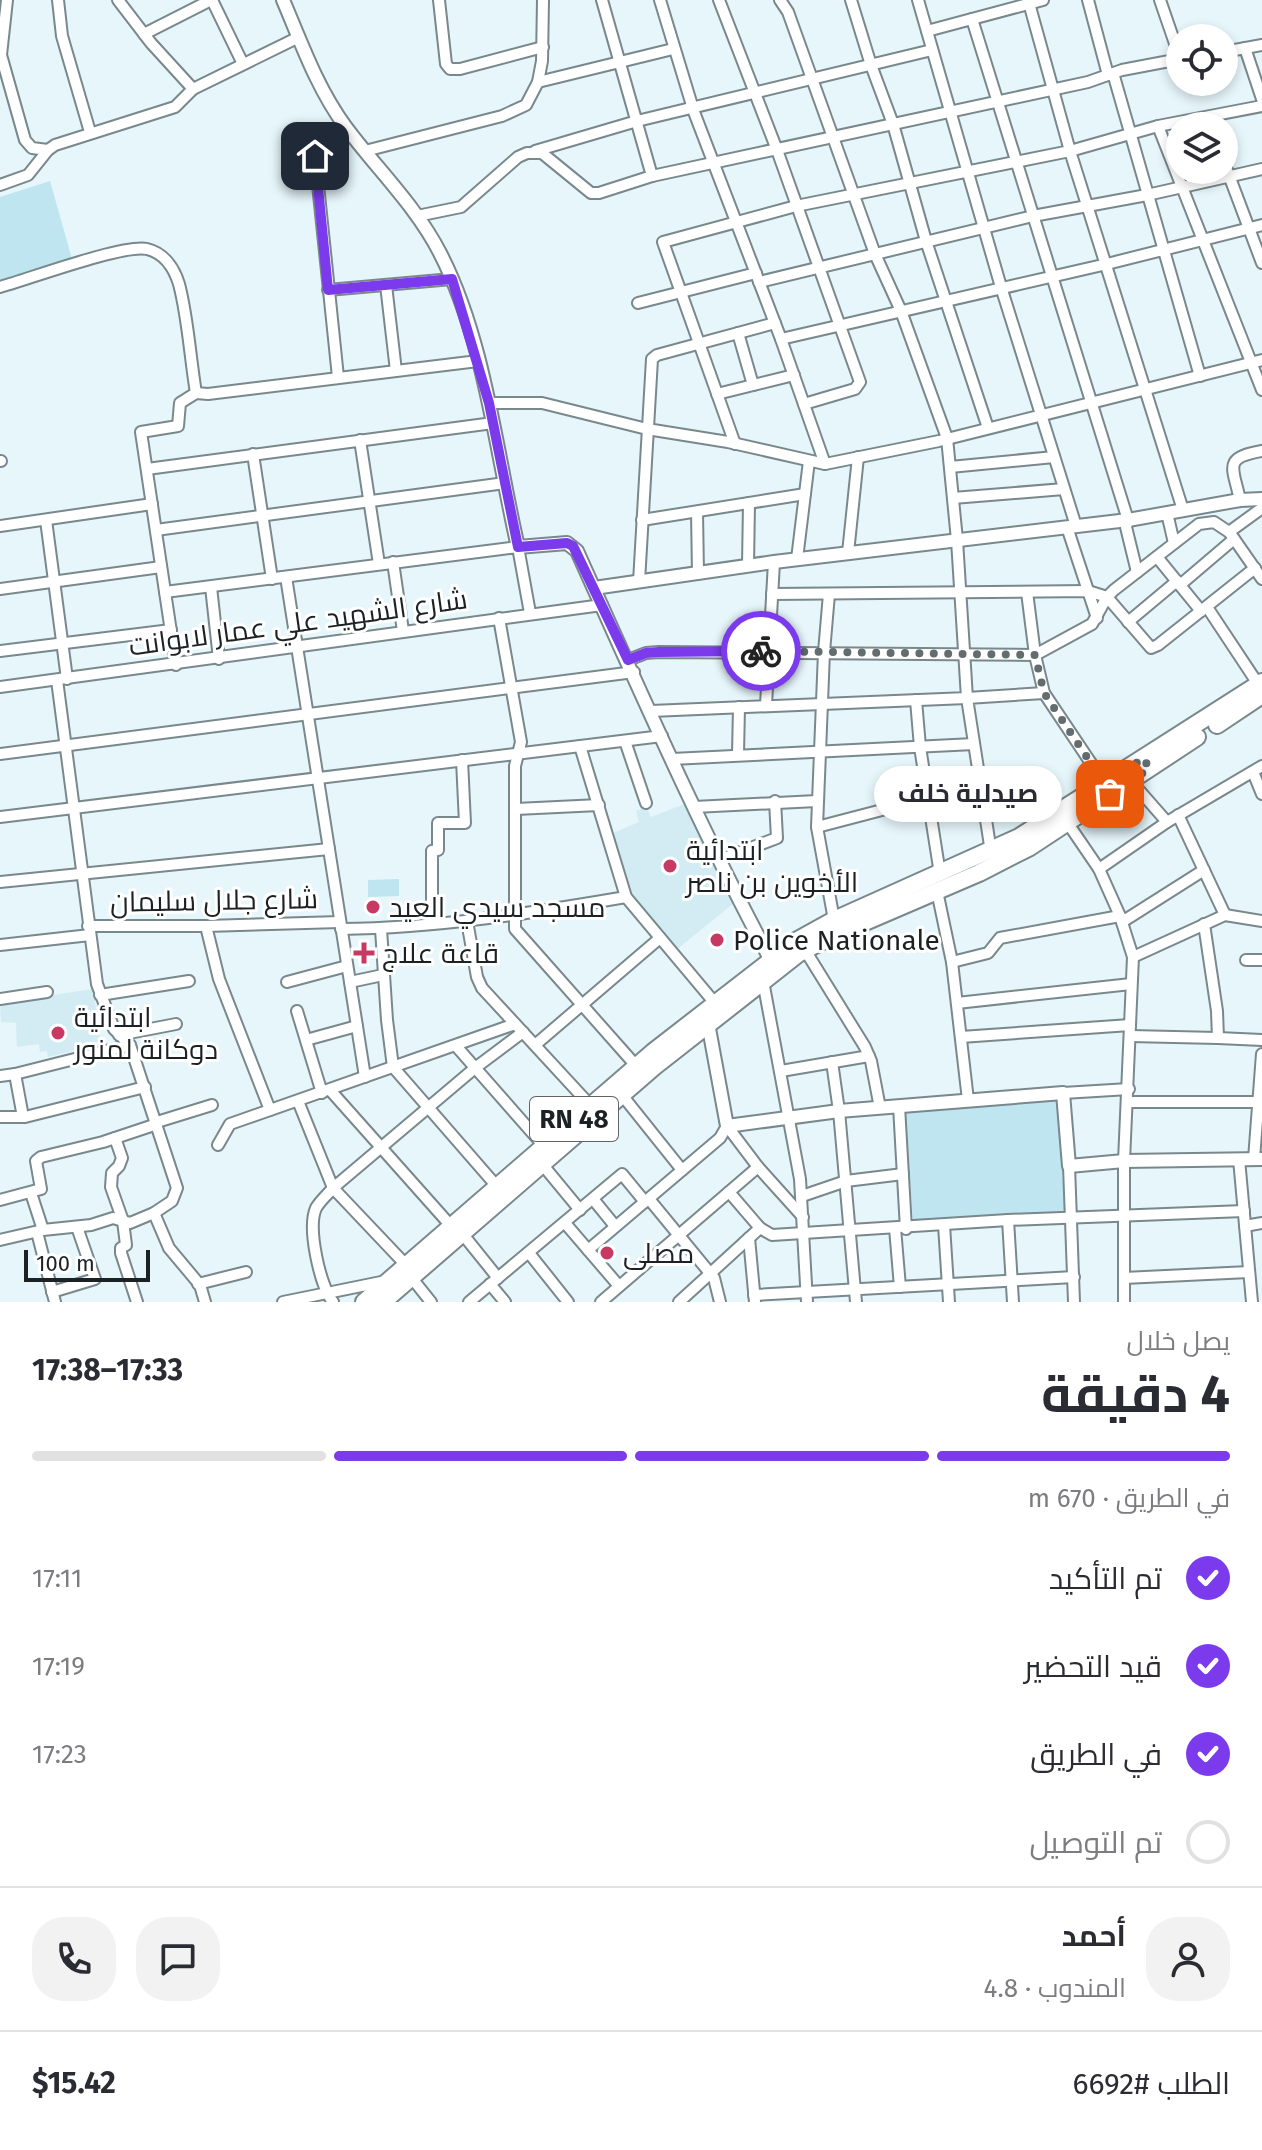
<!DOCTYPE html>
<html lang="ar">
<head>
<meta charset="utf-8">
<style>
	:root { --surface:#fff; --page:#f2f2f3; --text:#2b2b33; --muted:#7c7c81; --line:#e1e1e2; --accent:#7c3aed }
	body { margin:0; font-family:"Fira Sans",Cairo,sans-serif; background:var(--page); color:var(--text); direction:rtl; height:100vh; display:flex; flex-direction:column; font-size:30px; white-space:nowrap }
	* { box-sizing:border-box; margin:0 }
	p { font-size:26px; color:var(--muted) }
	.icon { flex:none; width:44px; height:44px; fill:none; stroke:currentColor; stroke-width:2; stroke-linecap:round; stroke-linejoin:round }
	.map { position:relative; height:1302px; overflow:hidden; direction:ltr }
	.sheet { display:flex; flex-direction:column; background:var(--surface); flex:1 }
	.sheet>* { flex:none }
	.controls { position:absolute; left:1166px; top:24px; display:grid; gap:16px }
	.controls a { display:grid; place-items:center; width:72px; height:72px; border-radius:50%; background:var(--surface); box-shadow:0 4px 12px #0003; font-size:40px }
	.scale { position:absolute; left:24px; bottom:20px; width:126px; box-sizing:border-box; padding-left:8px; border:4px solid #1c2224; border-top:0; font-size:22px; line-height:28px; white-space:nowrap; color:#1c2224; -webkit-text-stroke:6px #fff; paint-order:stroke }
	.pin { position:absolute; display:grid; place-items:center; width:68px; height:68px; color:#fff; margin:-34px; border-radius:16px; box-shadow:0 4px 12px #0006 }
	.courier { position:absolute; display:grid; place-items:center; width:80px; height:80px; margin:-40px; border:6px solid #7c3aed; border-radius:50%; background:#fff; color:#222; box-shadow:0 2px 10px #0007 }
	.bubble { position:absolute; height:56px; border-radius:28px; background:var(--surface); box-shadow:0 4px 12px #0003; font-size:26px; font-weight:700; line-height:56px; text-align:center; direction:rtl }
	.headline em { font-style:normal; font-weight:700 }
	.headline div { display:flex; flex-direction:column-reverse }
	.headline { display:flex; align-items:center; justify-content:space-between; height:136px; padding:0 32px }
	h1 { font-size:52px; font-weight:700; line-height:60px }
	.bar { display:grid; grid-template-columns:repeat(4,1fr); gap:12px 8px; align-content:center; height:96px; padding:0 32px }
	.bar i { height:10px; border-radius:6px; background:var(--line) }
	.bar .selected { background:var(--accent) }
	.bar p { grid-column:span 4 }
	.line { display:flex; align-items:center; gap:20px; padding:0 32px; border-top:2px solid var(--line) }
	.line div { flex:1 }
	.round { display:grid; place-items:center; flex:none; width:84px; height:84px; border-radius:32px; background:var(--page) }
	ol { padding:0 32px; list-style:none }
	li { display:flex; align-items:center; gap:24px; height:88px }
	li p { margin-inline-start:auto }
	li .icon { padding:8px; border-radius:50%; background:var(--accent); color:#fff; stroke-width:4 }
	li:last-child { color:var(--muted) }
	li i { width:44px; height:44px; border:4px solid var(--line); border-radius:50% }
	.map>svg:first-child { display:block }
</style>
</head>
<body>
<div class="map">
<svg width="1262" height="1302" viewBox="0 0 1262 1302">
	<rect width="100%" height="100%" fill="#e6f6fb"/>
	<!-- built -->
	<g fill="#d3ecf4">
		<path d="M687 803 734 903 676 950 634 900 613 833 639 822 636 811 646 807 651 817Z"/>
		<path d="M93 989 101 1044 48 1057 47 1051 40 1052 39 1044 17 1047 16 1023 1 1022 0 1003Z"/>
	</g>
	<!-- green -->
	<g fill="#bee5f0">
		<path d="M50 181 72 259 0 281V197Z"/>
		<path d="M399 879V896L368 897V880Z"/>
		<path d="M1057 1099 1065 1213 913 1223 905 1110Z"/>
	</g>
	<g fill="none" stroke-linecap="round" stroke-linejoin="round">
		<!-- minor casing -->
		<g stroke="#79888c" stroke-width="14">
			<g id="minor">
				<path d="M7 0 1 55 25 140 32 148 48 150"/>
				<path d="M58 0 62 36 90 132"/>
				<path d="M118 0 151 43 193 89"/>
				<path d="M212 0 243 64"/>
				<path d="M439 0 446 64 450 69H460L543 47"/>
				<path d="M602 0 652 176"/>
				<path d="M660 0 694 112 781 339 825 464"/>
				<path d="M719 0 777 150 860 382 855 389 804 404"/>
				<path d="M851 0 871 65 893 124 926 241 988 428"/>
				<path d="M918 0 1001 287 1076 526"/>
				<path d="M1088 0 1108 75"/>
				<path d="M1160 0 1180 58"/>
				<path d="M972 19 1128 520 1126 527 1137 572"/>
				<path d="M927 31 1043 0"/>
				<path d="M144 34 211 0"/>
				<path d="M1245 48 1262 99"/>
				<path d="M1224 52 1262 45"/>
				<path d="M1113 73 1200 376"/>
				<path d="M538 82 673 49"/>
				<path d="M1262 106 1158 126 1262 390"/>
				<path d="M1158 126 1070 151 1183 510"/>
				<path d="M365 151 502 116 526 105 538 82 542 61 543 0"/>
				<path d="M535 151 637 121 932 50"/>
				<path d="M315 156 338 377"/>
				<path d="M1224 162 1262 263"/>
				<path d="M0 185 28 175 48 150 55 145 175 107 193 89 299 37"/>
				<path d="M417 216 461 207 518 157 527 153H542L591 193H599L652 176 1088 82 1122 70 1180 59"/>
				<path d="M759 282 1033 216 1147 195 1262 169"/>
				<path d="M386 285 396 371"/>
				<path d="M0 287C29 279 123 244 147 249 164 253 174 268 179 284 188 318 190 357 196 393"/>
				<path d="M328 290 452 279"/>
				<path d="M638 303 756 273"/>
				<path d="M738 333 753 385"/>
				<path d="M781 339 1107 264 1262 225"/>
				<path d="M196 393 208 394 478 361"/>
				<path d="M717 394 794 375"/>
				<path d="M489 403H542L647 429 728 442 825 464 939 441 1262 360"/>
				<path d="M360 440 379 564"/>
				<path d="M735 444 663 242 796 206 1070 151 1029 3"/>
				<path d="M253 454 272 579"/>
				<path d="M0 461H1"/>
				<path d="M950 467 1054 457"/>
				<path d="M147 469 493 423"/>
				<path d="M953 498 1064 489"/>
				<path d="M1240 500C1233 467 1222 458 1262 451"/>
				<path d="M697 512 698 574"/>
				<path d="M1167 513 1174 543"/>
				<path d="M46 520 67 679"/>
				<path d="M642 520 805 494"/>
				<path d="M0 526 152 504"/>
				<path d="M1067 527 1097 618"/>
				<path d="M156 530 505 483"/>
				<path d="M1230 533 1262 579"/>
				<path d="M848 553 858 457"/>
				<path d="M1157 557 1201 611"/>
				<path d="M797 559 809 461"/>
				<path d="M393 562 403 631"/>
				<path d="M748 566 749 503"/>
				<path d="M286 577 365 1077"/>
				<path d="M639 582 652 359 657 355 775 323"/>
				<path d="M1180 585 1234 539"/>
				<path d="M211 587 219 659"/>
				<path d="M0 589 161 567"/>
				<path d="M165 592 518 547 530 613"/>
				<path d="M772 594 1088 591 1107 597 1151 648 1158 645 1255 568"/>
				<path d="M829 594 824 652 817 827 834 920"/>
				<path d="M1207 607 1258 684"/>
				<path d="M499 618 521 742 515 766V929L638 1068"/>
				<path d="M1128 622 1177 581"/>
				<path d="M0 651 171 630"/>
				<path d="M628 660 646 653 659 652 1035 655 1027 592"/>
				<path d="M176 665 141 432 178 426 180 403 196 393"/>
				<path d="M0 687 602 605"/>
				<path d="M916 700 920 747 940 874"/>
				<path d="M766 705 774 562"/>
				<path d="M651 711 967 698 957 540 947 438 901 311 875 254 788 12 780 0"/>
				<path d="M625 741 646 803"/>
				<path d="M580 746 626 897 714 1002"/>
				<path d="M0 754 634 672"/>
				<path d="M738 754 739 707"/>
				<path d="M672 759 974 744"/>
				<path d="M1253 772 1262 794"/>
				<path d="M1131 781 1167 822"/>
				<path d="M1105 784 1044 693 1035 655 1092 624 1107 597 1114 590 1199 524 1214 522 1229 532 1262 508"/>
				<path d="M694 807 817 801"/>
				<path d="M516 809 599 805"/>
				<path d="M1178 815 1225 915"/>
				<path d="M0 817 662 736"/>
				<path d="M1067 822 1099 869 1120 916 1133 957 1124 1161V1302"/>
				<path d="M817 827 928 798 981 789"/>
				<path d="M991 852 967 698 1044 693"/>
				<path d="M719 860 777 838 775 801"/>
				<path d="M1099 869 1167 822 1262 766"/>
				<path d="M0 882 329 849"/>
				<path d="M937 891 952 962 968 1100"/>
				<path d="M467 921 477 977 482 988 590 1105"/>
				<path d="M1122 922 1204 870"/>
				<path d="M432 924V851L438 850V823H465L462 760"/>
				<path d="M88 926H206L340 922"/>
				<path d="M206 926 219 979 270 1110"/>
				<path d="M341 929C437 928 532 913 626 897"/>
				<path d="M381 929 387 1020 393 1067 500 1190"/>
				<path d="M0 945 90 935"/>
				<path d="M805 950 865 1047 871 1061 880 1108"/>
				<path d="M1133 957 1225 915 1262 921"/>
				<path d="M1246 960H1262"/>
				<path d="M952 962 988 953 1000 938 1120 916"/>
				<path d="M763 981 800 1179 807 1302"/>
				<path d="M287 982 347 966"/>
				<path d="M350 982 383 975"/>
				<path d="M100 995 189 981"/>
				<path d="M0 999 47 992"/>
				<path d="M957 1003 1131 984"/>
				<path d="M297 1011 322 1093"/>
				<path d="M119 1035 176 1024"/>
				<path d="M1130 1036 1218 1038 1217 1011 1204 924"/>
				<path d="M961 1037 1130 1025"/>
				<path d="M1218 1038 1262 1040"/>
				<path d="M306 1040 357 1026"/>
				<path d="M535 1045 660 938"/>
				<path d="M456 1046 543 1145"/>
				<path d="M832 1062 839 1111 856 1302"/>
				<path d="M781 1071 869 1056"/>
				<path d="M15 1074 23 1117"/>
				<path d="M0 1076 15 1074 130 1045"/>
				<path d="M330 1090 451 1226"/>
				<path d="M1063 1093 1129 1089"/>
				<path d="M622 1095 682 1170"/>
				<path d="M298 1101 333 1188 406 1265"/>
				<path d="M1128 1102H1258"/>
				<path d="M899 1106 906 1229"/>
				<path d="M0 1117H25L145 1087"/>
				<path d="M157 1122 212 1105"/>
				<path d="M115 1138 122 1158 119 1166 112 1173 111 1187 123 1221 126 1245 121 1248V1253L137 1302"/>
				<path d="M218 1145 230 1124 515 1024"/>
				<path d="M1239 1159 1252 1302"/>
				<path d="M1254 1159 1262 1054"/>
				<path d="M542 1164 580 1210"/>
				<path d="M1069 1166 1074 1302"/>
				<path d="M729 1192 760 1228 772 1235 1008 1220 1244 1211"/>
				<path d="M31 1193 43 1230"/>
				<path d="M802 1196 846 1181 903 1174"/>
				<path d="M593 1199 615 1226"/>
				<path d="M649 1199 714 1278 720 1302"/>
				<path d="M0 1200 41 1189 36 1161 41 1157 103 1142 157 1124"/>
				<path d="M154 1213 169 1248 200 1285 205 1302"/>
				<path d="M1008 1220 1013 1302"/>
				<path d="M565 1223 619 1286"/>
				<path d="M944 1225 949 1302"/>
				<path d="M1245 1226 1262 1223"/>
				<path d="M895 1228 900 1287"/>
				<path d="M37 1232 55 1302"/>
				<path d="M461 1232 498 1278"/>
				<path d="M749 1238 755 1302"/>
				<path d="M0 1240 43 1230 91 1225 113 1218 130 1223 154 1213 172 1201 177 1188 130 1045 114 1029 97 984 57 680"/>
				<path d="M588 1250 720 1138 727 1126 758 1167 803 1217"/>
				<path d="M529 1253 568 1302"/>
				<path d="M411 1277 431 1302"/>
				<path d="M1124 1278 1249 1272"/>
				<path d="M198 1284 246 1272"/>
				<path d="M490 1284 505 1302"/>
				<path d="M52 1292 95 1279 77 1227"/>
				<path d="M754 1295 1074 1277"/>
				<path d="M283 1302 386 1281"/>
				<path d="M333 1302C320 1286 307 1228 316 1208 320 1201 328 1194 333 1188L475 1068 523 1032"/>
				<path d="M469 1302 622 1174 645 1202"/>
				<path d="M601 1302 758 1167"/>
				<path d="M679 1302 760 1228"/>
			</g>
		</g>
		<!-- tertiary casing -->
		<g stroke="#79888c" stroke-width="16">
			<g id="tertiary">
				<path d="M283 0C301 42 317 88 345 126 376 168 416 206 440 253 485 340 496 452 518 547L567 543 577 551C640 691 702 833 775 968"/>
				<path d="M594 588 774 562 1128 520 1240 500 1262 499"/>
				<path d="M708 1023 727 1126 839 1111 1063 1093 1069 1166 1124 1161 1262 1159"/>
			</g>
		</g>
		<!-- trunk casing -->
		<g stroke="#79888c" stroke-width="20">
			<g id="trunk">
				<path d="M1217 725 1262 695"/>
				<path d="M364 1302 653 1052 796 941 834 920 1019 837 1262 682"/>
				<path d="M383 1302 654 1067 798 954 830 937 979 873 1030 847 1197 737"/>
			</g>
		</g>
		<!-- minor -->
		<use href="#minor" stroke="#fff" stroke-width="10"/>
		<!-- tertiary -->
		<use href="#tertiary" stroke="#fff" stroke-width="12"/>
		<!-- trunk -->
		<use href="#trunk" stroke="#fff" stroke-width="16"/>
	</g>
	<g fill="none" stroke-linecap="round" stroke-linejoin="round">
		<!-- done -->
		<path stroke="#636c6f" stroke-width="8" stroke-dasharray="0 14.4" d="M761 651 1035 655 1044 693 1105 784 1144 758 1149 769 1110 794"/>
		<!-- route -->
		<path stroke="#7c3aed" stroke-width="10" d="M315 156 328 290 452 279 489 403 518 547 567 543 573 546 628 660 646 653 659 652 761 651"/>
	</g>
	<!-- markers -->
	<g fill="#c73963" stroke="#fff" stroke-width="3">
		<circle cx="670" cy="866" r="8"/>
		<circle cx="373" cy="907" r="8"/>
		<circle cx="717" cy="940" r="8"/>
		<path d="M360 941h8v8h8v8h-8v8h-8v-8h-8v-8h8z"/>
		<circle cx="58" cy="1033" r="8"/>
		<circle cx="607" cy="1253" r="8"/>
	</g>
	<g text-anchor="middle" stroke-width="6" stroke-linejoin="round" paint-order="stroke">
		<!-- shield labels -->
		<rect fill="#fff" stroke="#606466" stroke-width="2" x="530" y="1097" width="88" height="44" rx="6"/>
		<g font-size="26" font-weight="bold" fill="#1c2224">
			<text x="574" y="1128">RN 48</text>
		</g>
		<!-- street labels -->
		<g font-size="28" fill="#1c2224" stroke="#fff">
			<text transform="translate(298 622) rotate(-8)" y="10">شارع الشهيد علي عمار لابوانت</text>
			<text transform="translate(214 900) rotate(-1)" y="10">شارع جلال سليمان</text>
		</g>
		<!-- poi labels -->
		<g font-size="28" fill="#1c2224" stroke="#fff" text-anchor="start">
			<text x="686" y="860">ابتدائية<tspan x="686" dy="32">الأخوين بن ناصر</tspan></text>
			<text x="389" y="917">مسجد سيدي العيد</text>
			<text x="733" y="950">Police Nationale</text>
			<text x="382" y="963">قاعة علاج</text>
			<text x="74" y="1027">ابتدائية<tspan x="74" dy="32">دوكانة لمنور</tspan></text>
			<text x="623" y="1263">مصلى</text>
		</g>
	</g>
</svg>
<div class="controls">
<a><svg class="icon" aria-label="locate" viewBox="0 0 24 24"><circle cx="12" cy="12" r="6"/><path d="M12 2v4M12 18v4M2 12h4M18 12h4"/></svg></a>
<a><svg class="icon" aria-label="layers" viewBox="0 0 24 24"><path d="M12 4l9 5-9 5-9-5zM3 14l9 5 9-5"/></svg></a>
</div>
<div class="scale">100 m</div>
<div class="pin" style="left:1110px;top:794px;background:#ea580c"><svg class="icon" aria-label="bag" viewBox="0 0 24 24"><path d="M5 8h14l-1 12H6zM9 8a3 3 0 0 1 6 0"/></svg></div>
<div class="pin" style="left:315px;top:156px;background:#1f2937"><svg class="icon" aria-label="home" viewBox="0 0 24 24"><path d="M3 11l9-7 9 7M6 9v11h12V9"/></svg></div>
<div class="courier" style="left:761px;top:651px"><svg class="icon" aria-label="bike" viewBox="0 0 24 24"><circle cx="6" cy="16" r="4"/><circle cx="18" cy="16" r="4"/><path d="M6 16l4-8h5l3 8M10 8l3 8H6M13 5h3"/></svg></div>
<div class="bubble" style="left:874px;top:766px;width:188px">صيدلية خلف</div>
</div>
<section class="sheet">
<div class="headline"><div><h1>4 دقيقة</h1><p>يصل خلال</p></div><em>17:33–17:38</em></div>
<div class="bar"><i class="selected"></i><i class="selected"></i><i class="selected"></i><i></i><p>في الطريق · 670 m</p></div>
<ol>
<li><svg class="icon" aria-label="check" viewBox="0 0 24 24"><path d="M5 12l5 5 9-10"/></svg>تم التأكيد<p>17:11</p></li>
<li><svg class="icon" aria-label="check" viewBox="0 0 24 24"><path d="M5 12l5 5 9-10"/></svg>قيد التحضير<p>17:19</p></li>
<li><svg class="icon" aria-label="check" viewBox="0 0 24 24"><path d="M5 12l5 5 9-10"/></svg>في الطريق<p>17:23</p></li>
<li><i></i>تم التوصيل</li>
</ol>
<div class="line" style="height:144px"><a class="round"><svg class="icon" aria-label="person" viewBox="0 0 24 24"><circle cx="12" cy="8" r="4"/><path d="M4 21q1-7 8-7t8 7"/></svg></a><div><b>أحمد</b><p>المندوب · 4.8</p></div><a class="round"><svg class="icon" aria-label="chat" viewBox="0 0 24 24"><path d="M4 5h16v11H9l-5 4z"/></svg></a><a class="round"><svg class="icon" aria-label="phone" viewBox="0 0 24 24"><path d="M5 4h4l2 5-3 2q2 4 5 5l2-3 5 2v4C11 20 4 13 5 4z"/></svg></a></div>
<div class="line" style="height:104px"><div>الطلب #6692</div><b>$15.42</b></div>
</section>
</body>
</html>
